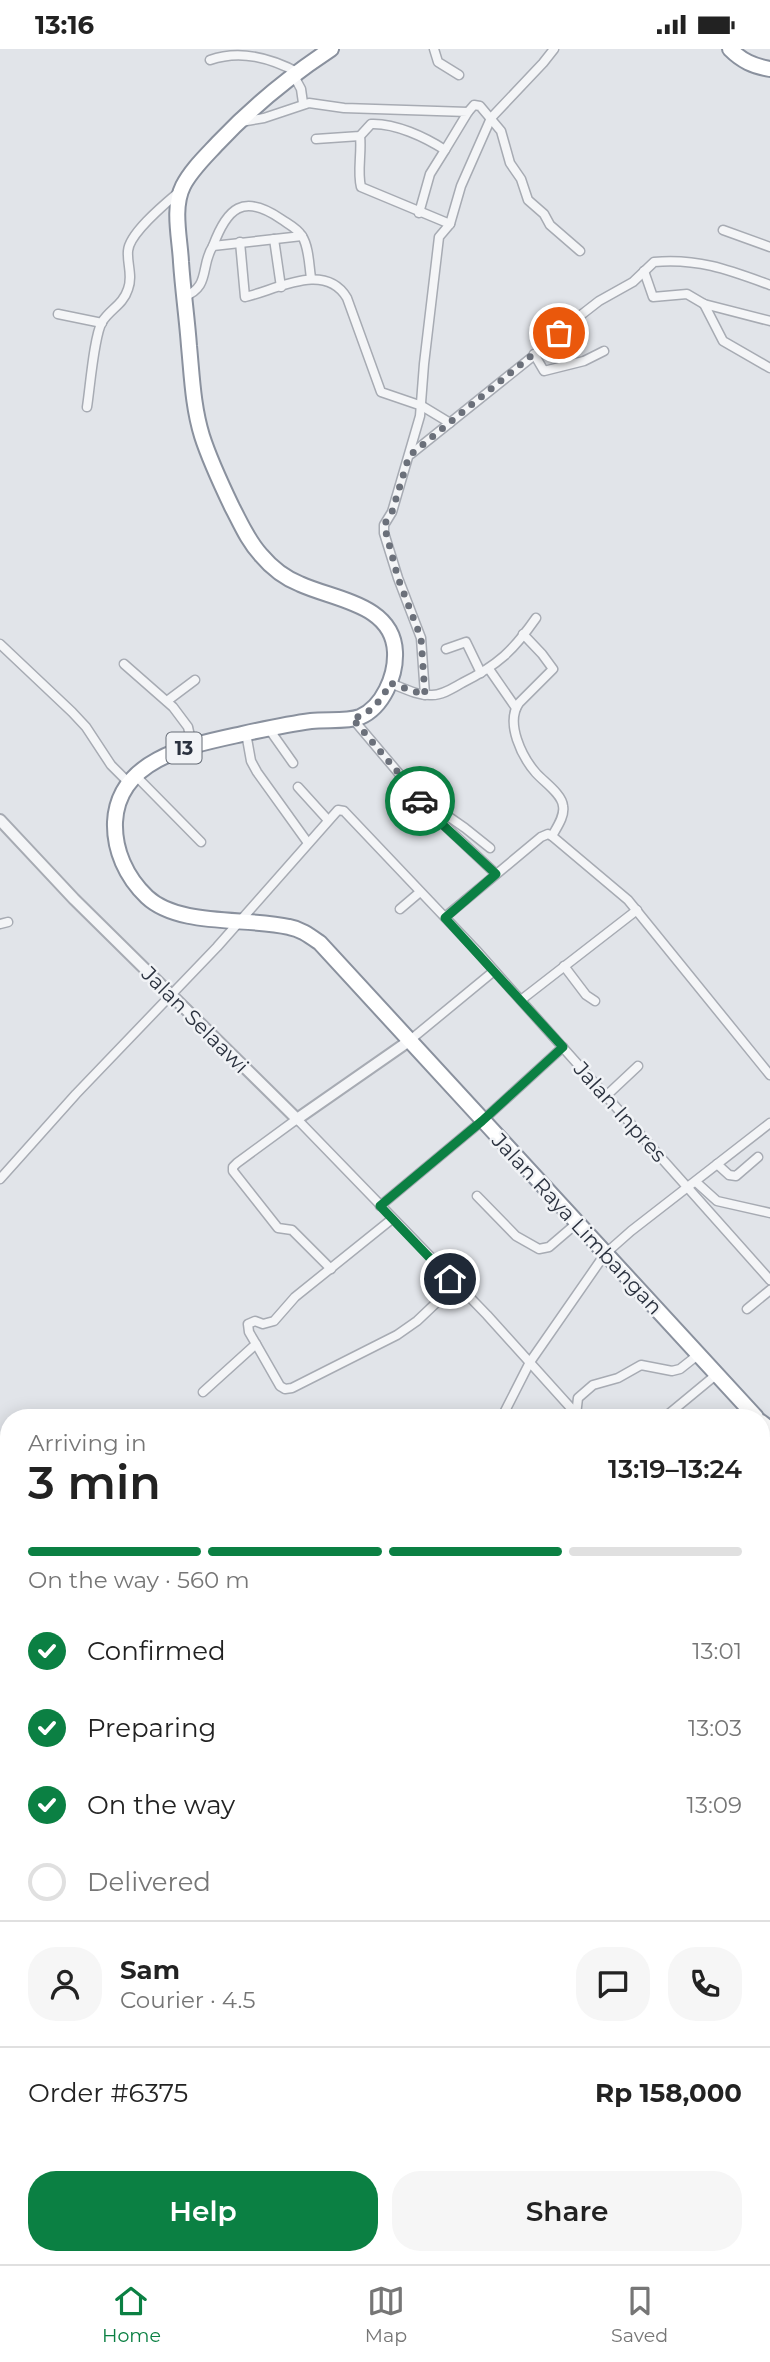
<!DOCTYPE html>
<html lang="en">
<head>
<meta charset="utf-8">
<style>
	:root { --surface:#fff; --page:#f6f6f6; --text:#222; --muted:#767676; --line:#e0e0e0; --accent:#0b8043 }
	body { margin:0; font-family:Montserrat,sans-serif; background:var(--page); color:var(--text); height:100vh; display:flex; flex-direction:column; font-size:26px; white-space:nowrap }
	* { box-sizing:border-box; margin:0 }
	p { font-size:23px; color:var(--muted) }
	.icon { flex:none; width:38px; height:38px; fill:none; stroke:currentColor; stroke-width:2; stroke-linecap:round; stroke-linejoin:round }
	.map { position:relative; flex:1; overflow:hidden }
	.side { position:absolute; left:0px; top:1360px; width:770px; height:856px; display:flex; flex-direction:column; background:var(--surface); border-radius:28px 28px 0 0; box-shadow:0 4px 18px #0003 }
	.side>* { flex:none }
	.pin { position:absolute; display:grid; place-items:center; width:60px; height:60px; color:#fff; margin:-30px; border:4px solid #fff; border-radius:50%; box-shadow:0 2px 7px #0007 }
	.courier { position:absolute; display:grid; place-items:center; width:70px; height:70px; margin:-35px; border:5px solid #0b8043; border-radius:50%; background:#fff; color:#222; box-shadow:0 2px 9px #0007 }
	.headline em { font-style:normal; font-weight:600 }
	.headline div { display:flex; flex-direction:column-reverse }
	.headline { display:flex; align-items:center; justify-content:space-between; height:119px; padding:0 28px }
	h1 { font-size:46px; font-weight:600; line-height:52px }
	.bar { display:grid; grid-template-columns:repeat(4,1fr); gap:10px 7px; align-content:center; height:84px; padding:0 28px }
	.bar i { height:9px; border-radius:5px; background:var(--line) }
	.bar .selected { background:var(--accent) }
	.bar p { grid-column:span 4 }
	.line { display:flex; align-items:center; gap:18px; padding:0 28px; border-top:2px solid var(--line) }
	.line div { flex:1 }
	.round { display:grid; place-items:center; flex:none; width:74px; height:74px; border-radius:28px; background:var(--page) }
	ol { padding:0 28px; list-style:none }
	li { display:flex; align-items:center; gap:21px; height:77px }
	li p { margin-inline-start:auto }
	li .icon { padding:7px; border-radius:50%; background:var(--accent); color:#fff; stroke-width:4 }
	li:last-child { color:var(--muted) }
	li i { width:38px; height:38px; border:4px solid var(--line); border-radius:50% }
	.button { display:flex; gap:14px; margin-top:auto; padding:14px 28px }
	.button a { flex:1; height:80px; border-radius:28px; background:var(--accent); color:#fff; font-size:28px; font-weight:600; line-height:80px; text-align:center }
	.button a+a { background:var(--page); color:var(--text) }
	.status { display:flex; justify-content:space-between; align-items:center; height:49px; padding:0 35px; background:var(--surface); direction:ltr }
	.status svg { height:19px; fill:currentColor }
	.dock { display:flex; justify-content:space-around; align-items:center; height:98px; border-top:2px solid var(--line); background:var(--surface); font-size:19px; color:var(--muted) }
	.dock a { display:grid; justify-items:center; gap:4px }
	.dock .selected { color:var(--accent) }
	.map>svg:first-child { display:block }
</style>
</head>
<body>
<div class="status"><b>13:16</b><svg viewBox="0 0 49 12"><path d="M0 12V9h3v3zM5 12V6h3v6zM10 12V3h3v9zM15 12V0h3v12zM26 1h20v11H26zM47 4h2v5h-2z"/></svg></div>
<div class="map">
<svg width="770" height="2215" viewBox="0 0 770 2215">
	<rect width="100%" height="100%" fill="#e1e4e9"/>
	<g fill="none" stroke-linecap="round" stroke-linejoin="round">
		<!-- minor casing -->
		<g stroke="#a7abb3" stroke-width="11">
			<g id="minor">
				<path d="M434 0 438 13 459 26"/>
				<path d="M210 11C241 0 271 9 299 24"/>
				<path d="M294 27 301 40 303 54"/>
				<path d="M468 63 474 56 480 57 501 82 510 114 521 130 528 151 544 165 550 176 580 202"/>
				<path d="M241 73 264 69 309 54 344 59 468 63 445 101C425 88 395 74 371 75L360 87 316 90"/>
				<path d="M360 87C362 103 357 123 361 138L450 175"/>
				<path d="M419 164 430 125 445 101"/>
				<path d="M723 181 770 198"/>
				<path d="M274 190 281 238"/>
				<path d="M240 193 245 248C276 241 325 212 347 249L381 343 422 357 450 374"/>
				<path d="M213 197C227 159 243 144 281 170 288 175 297 179 302 187 309 198 309 216 311 229"/>
				<path d="M644 222 653 248 687 245 704 255 770 272"/>
				<path d="M183 248C211 239 200 216 213 197L302 187"/>
				<path d="M704 255 723 292 770 319"/>
				<path d="M58 265 102 274"/>
				<path d="M534 305 544 322 584 312 604 302"/>
				<path d="M87 358C90 339 94 287 102 273 110 260 123 256 128 240 133 227 127 215 128 202 129 184 166 154 180 142"/>
				<path d="M411 405 547 296 572 273 599 252 633 233 654 213C698 209 729 221 770 236"/>
				<path d="M523 585 542 605 553 620 519 654C505 674 522 708 536 724 544 733 562 745 563 757 565 767 557 778 552 787L628 851 770 1026"/>
				<path d="M0 595 72 663 86 678 111 716 129 734"/>
				<path d="M446 600 466 593 481 624"/>
				<path d="M124 615 173 658 188 678 192 696"/>
				<path d="M489 620 516 659"/>
				<path d="M390 634C403 639 418 647 432 646 443 646 453 639 462 634 498 616 513 602 536 569"/>
				<path d="M425 646 421 589 398 529 384 484V476L392 463 420 367 424 315 439 188 450 175 461 137 491 69 543 14 554 0"/>
				<path d="M167 652 195 631"/>
				<path d="M352 669 407 734 422 755 496 825"/>
				<path d="M269 680 293 714"/>
				<path d="M246 684 251 712 257 723 308 794"/>
				<path d="M136 727 201 793"/>
				<path d="M298 738 327 770"/>
				<path d="M419 747 465 779 490 799"/>
				<path d="M400 860 420 843"/>
				<path d="M445 868 541 788 548 785 552 787"/>
				<path d="M0 875 8 873"/>
				<path d="M564 917 586 946 595 952"/>
				<path d="M521 951 637 861"/>
				<path d="M409 992 494 922"/>
				<path d="M606 1047 638 1017"/>
				<path d="M717 1115 729 1126 736 1127 758 1108"/>
				<path d="M0 1130 76 1045 217 898 338 761 344 762 476 901 770 1231"/>
				<path d="M696 1133 717 1152 770 1164"/>
				<path d="M477 1147 516 1187 539 1200 549 1198 577 1174"/>
				<path d="M380 1157 482 1072 563 998"/>
				<path d="M331 1220 292 1181 278 1179 233 1122V1118L237 1114 297 1070 487 1266 579 1368"/>
				<path d="M747 1260 770 1241"/>
				<path d="M256 1295 249 1283 248 1275 255 1272 263 1275 274 1272 295 1248 392 1170"/>
				<path d="M203 1343 256 1295 280 1337 285 1340 292 1339 397 1286 417 1272 455 1236"/>
				<path d="M576 1366 578 1349 593 1336 618 1329 641 1316 672 1322 680 1320 699 1305"/>
				<path d="M502 1368 530 1313 605 1205 631 1182 770 1074"/>
				<path d="M665 1368 717 1325"/>
				<path d="M761 1479 770 1478"/>
				<path d="M0 1611H9"/>
				<path d="M0 1658 9 1652"/>
				<path d="M0 1719 9 1724"/>
				<path d="M0 1768 9 1770"/>
				<path d="M0 1970 9 1979"/>
				<path d="M761 2193 770 2197"/>
				<path d="M514 2207 537 2215"/>
				<path d="M613 2215 630 2207"/>
			</g>
		</g>
		<!-- tertiary casing -->
		<g stroke="#a7abb3" stroke-width="14">
			<path id="tertiary" d="M0 771 74 850 297 1070 409 992"/>
		</g>
		<!-- trunk casing -->
		<g stroke="#8a919e" stroke-width="18">
			<g id="trunk">
				<path d="M331 0C290 27 252 58 218 94 206 107 191 121 183 137 172 159 180 190 181 213 183 242 187 269 189 297 192 328 193 358 202 387 210 412 221 435 232 458 241 475 248 492 261 506 271 518 285 529 300 535 335 551 393 555 395 603 396 627 383 658 360 668 346 673 326 670 311 672 288 675 265 680 242 685 192 696 118 709 115 773 114 801 126 828 147 848 179 878 247 868 289 878 301 880 310 887 320 894L756 1368"/>
				<path d="M730 0C742 12 753 17 770 20"/>
				<path d="M761 1373 770 1380"/>
			</g>
		</g>
		<!-- minor -->
		<use href="#minor" stroke="#f4f5f7" stroke-width="8"/>
		<!-- tertiary -->
		<use href="#tertiary" stroke="#f4f5f7" stroke-width="10"/>
		<!-- trunk -->
		<use href="#trunk" stroke="#fff" stroke-width="14"/>
	</g>
	<g fill="none" stroke-linecap="round" stroke-linejoin="round">
		<!-- done -->
		<path stroke="#6b707a" stroke-width="7" stroke-dasharray="0 12.6" d="M420 752 407 734 352 669C370 667 383 649 390 634L425 646 421 589 398 529 384 476 392 463 409 407 559 284"/>
		<!-- route -->
		<path stroke="#0b8043" stroke-width="9" d="M420 752 443 776 496 825 445 869 563 998 482 1072 380 1157 450 1230"/>
	</g>
	<g text-anchor="middle" stroke-width="5" stroke-linejoin="round" paint-order="stroke">
		<!-- shield labels -->
		<rect fill="#f1f3f6" stroke="#666c76" stroke-width="2" x="166.5" y="683.5" width="35" height="31" rx="5"/>
		<g font-size="19" font-weight="bold" fill="#2b323f">
			<text x="184" y="706">13</text>
		</g>
		<!-- street labels -->
		<g font-size="21" fill="#2b323f" stroke="#f1f3f6">
			<text transform="translate(195 971) rotate(45)" y="7">Jalan Selaawi</text>
			<text transform="translate(620 1063) rotate(48)" y="7">Jalan Inpres</text>
			<text transform="translate(577 1175) rotate(47)" y="7">Jalan Raya Limbangan</text>
		</g>
	</g>
</svg>
<div class="pin" style="left:559px;top:284px;background:#ea580c"><svg class="icon" aria-label="bag" viewBox="0 0 24 24"><path d="M5 8h14l-1 12H6zM9 8a3 3 0 0 1 6 0"/></svg></div>
<div class="pin" style="left:450px;top:1230px;background:#1f2937"><svg class="icon" aria-label="home" viewBox="0 0 24 24"><path d="M3 11l9-7 9 7M6 9v11h12V9"/></svg></div>
<div class="courier" style="left:420px;top:752px"><svg class="icon" aria-label="car" viewBox="0 0 24 24"><path d="M5 17H2v-5l4-1 3-4h7l3 4 3 1v5h-3M9 17h6M6 11h13"/><circle cx="7" cy="17" r="2"/><circle cx="17" cy="17" r="2"/></svg></div>
<section class="side">
<div class="headline"><div><h1>3 min</h1><p>Arriving in</p></div><em>13:19–13:24</em></div>
<div class="bar"><i class="selected"></i><i class="selected"></i><i class="selected"></i><i></i><p>On the way · 560 m</p></div>
<ol>
<li><svg class="icon" aria-label="check" viewBox="0 0 24 24"><path d="M5 12l5 5 9-10"/></svg>Confirmed<p>13:01</p></li>
<li><svg class="icon" aria-label="check" viewBox="0 0 24 24"><path d="M5 12l5 5 9-10"/></svg>Preparing<p>13:03</p></li>
<li><svg class="icon" aria-label="check" viewBox="0 0 24 24"><path d="M5 12l5 5 9-10"/></svg>On the way<p>13:09</p></li>
<li><i></i>Delivered</li>
</ol>
<div class="line" style="height:126px"><a class="round"><svg class="icon" aria-label="person" viewBox="0 0 24 24"><circle cx="12" cy="8" r="4"/><path d="M4 21q1-7 8-7t8 7"/></svg></a><div><b>Sam</b><p>Courier · 4.5</p></div><a class="round"><svg class="icon" aria-label="chat" viewBox="0 0 24 24"><path d="M4 5h16v11H9l-5 4z"/></svg></a><a class="round"><svg class="icon" aria-label="phone" viewBox="0 0 24 24"><path d="M5 4h4l2 5-3 2q2 4 5 5l2-3 5 2v4C11 20 4 13 5 4z"/></svg></a></div>
<div class="line" style="height:91px"><div>Order #6375</div><b>Rp 158,000</b></div>
<div class="button"><a>Help</a><a>Share</a></div>
</section>
</div>
<nav class="dock">
<a class="selected"><svg class="icon" aria-label="home" viewBox="0 0 24 24"><path d="M3 11l9-7 9 7M6 9v11h12V9"/></svg>Home</a>
<a><svg class="icon" aria-label="map" viewBox="0 0 24 24"><path d="M3 6l6-2 6 2 6-2v14l-6 2-6-2-6 2zM9 4v14M15 6v14"/></svg>Map</a>
<a><svg class="icon" aria-label="saved" viewBox="0 0 24 24"><path d="M7 4h10v16l-5-4-5 4z"/></svg>Saved</a>
</nav>
</body>
</html>
